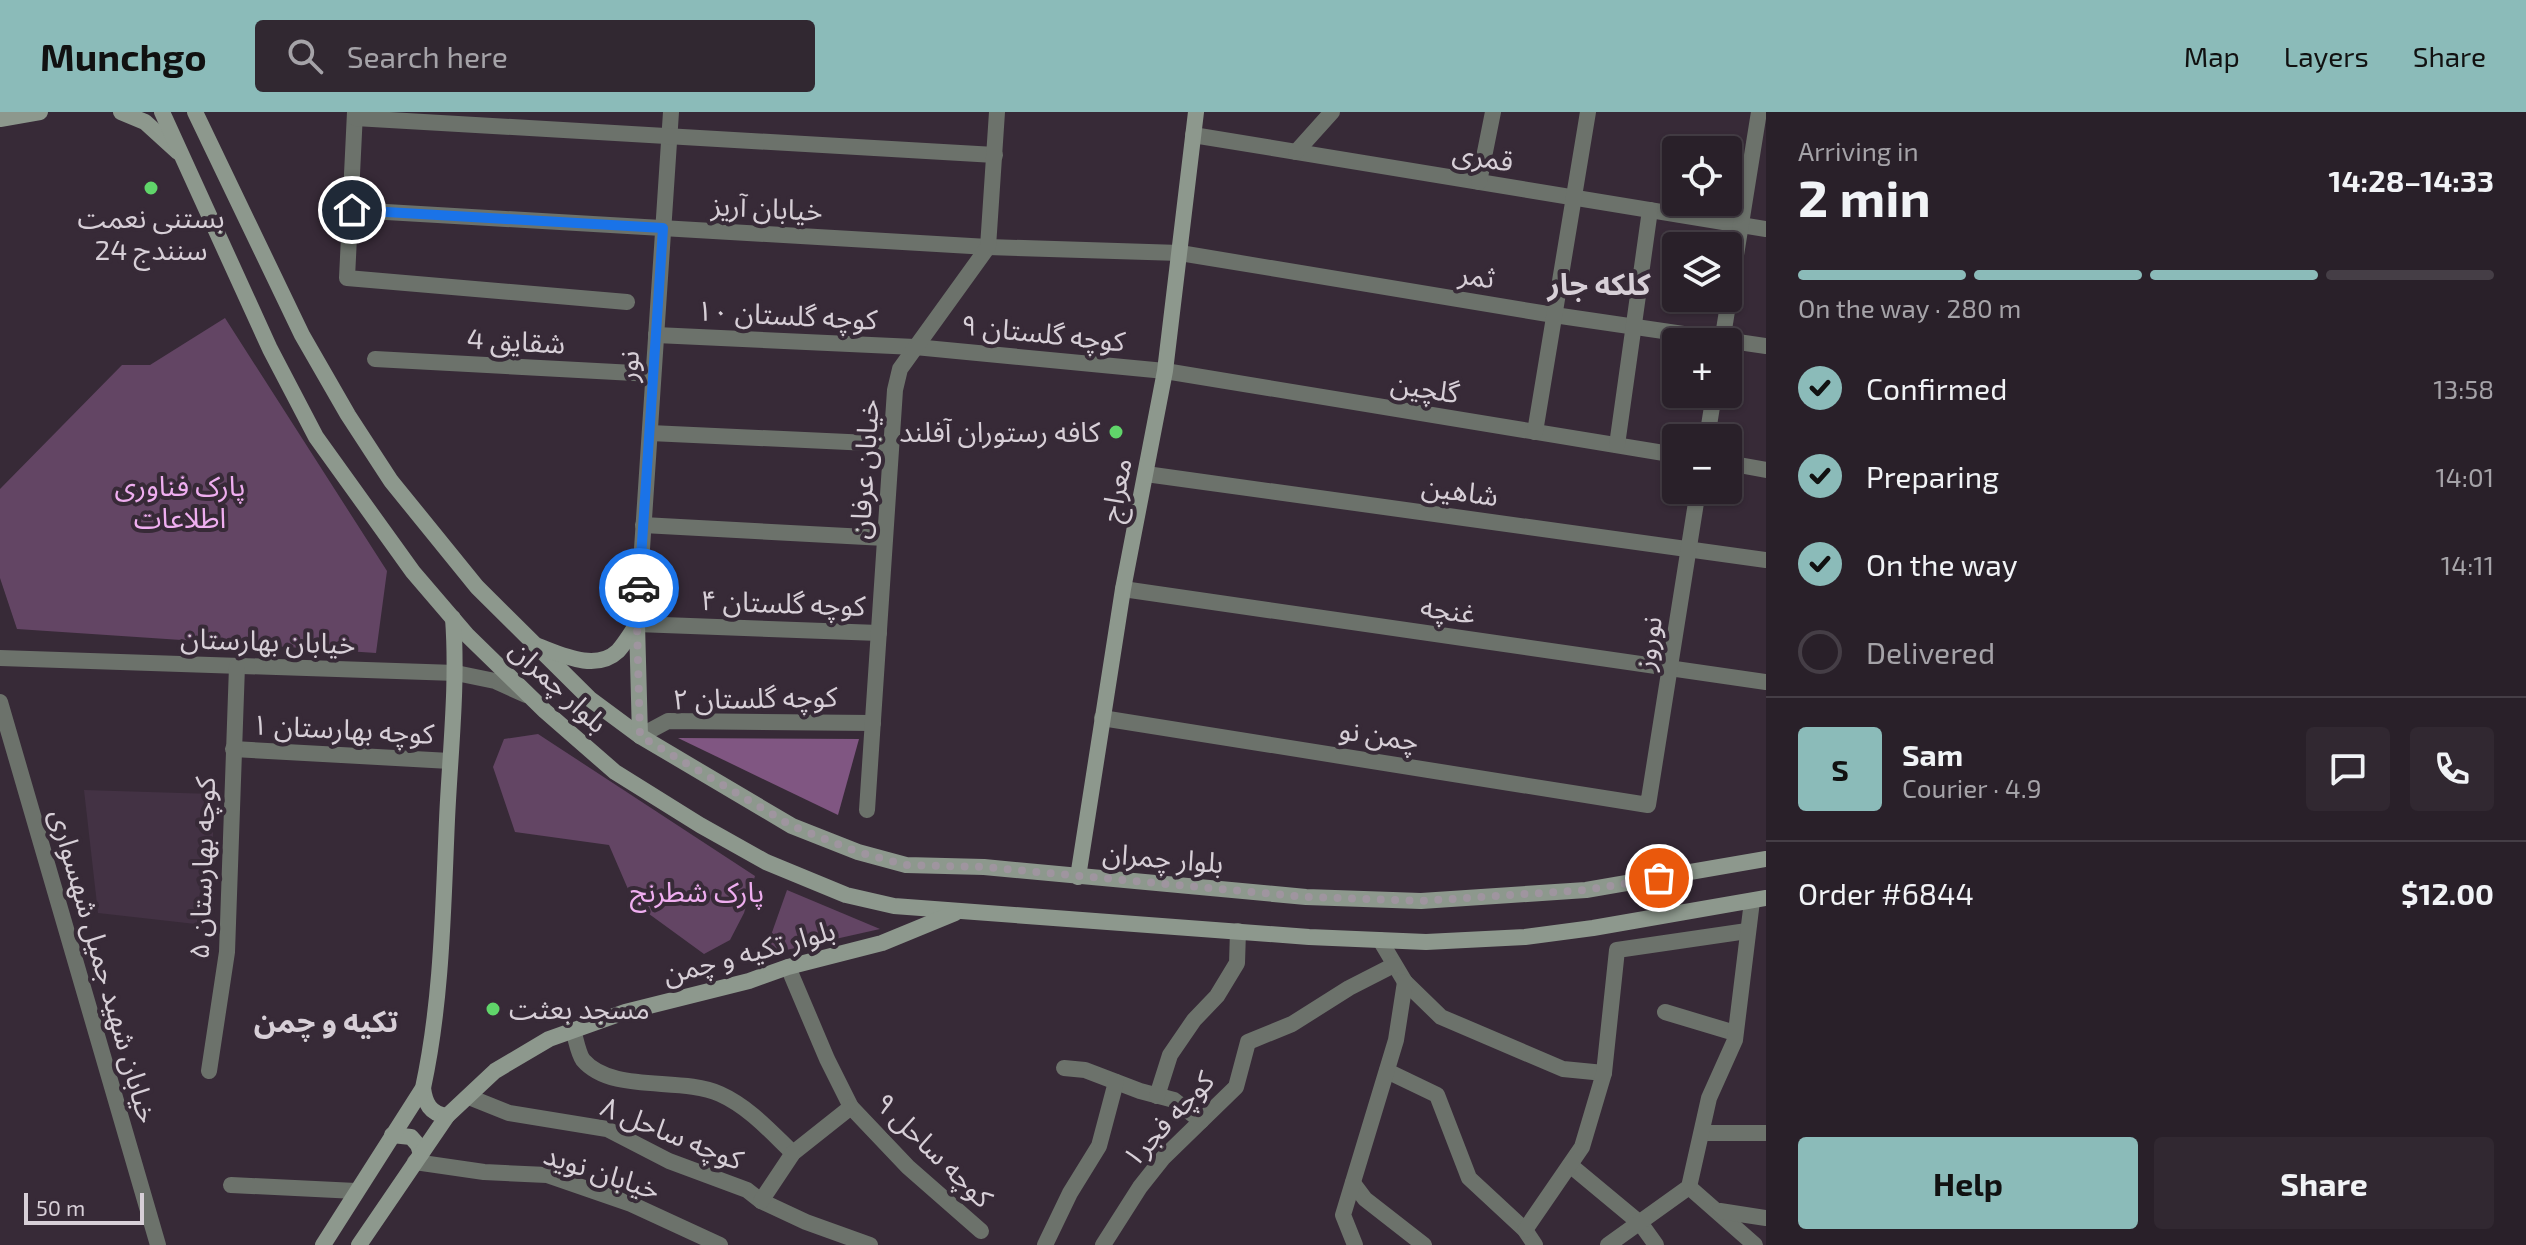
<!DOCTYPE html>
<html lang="en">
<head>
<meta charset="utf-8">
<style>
	:root { --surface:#292029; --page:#312831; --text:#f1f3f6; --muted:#a5a3a8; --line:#453e46; --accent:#8bbbb9 }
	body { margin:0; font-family:"Exo 2","Noto Sans Arabic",sans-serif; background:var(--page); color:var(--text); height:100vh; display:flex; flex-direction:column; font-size:30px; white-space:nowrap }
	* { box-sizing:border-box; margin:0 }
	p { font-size:26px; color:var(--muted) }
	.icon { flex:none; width:44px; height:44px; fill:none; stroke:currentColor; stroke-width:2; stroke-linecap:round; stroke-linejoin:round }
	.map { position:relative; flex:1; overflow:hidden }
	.panel { display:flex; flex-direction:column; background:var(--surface); width:760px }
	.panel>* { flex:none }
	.controls { position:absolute; left:1662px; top:24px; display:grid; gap:16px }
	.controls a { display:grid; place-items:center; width:80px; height:80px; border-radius:8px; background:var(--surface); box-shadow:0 2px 6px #0004,0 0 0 2px var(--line); font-size:40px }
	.scale { position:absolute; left:24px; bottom:20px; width:120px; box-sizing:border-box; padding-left:8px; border:4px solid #d7cfd7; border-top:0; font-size:22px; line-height:28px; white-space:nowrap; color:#d7cfd7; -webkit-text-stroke:6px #372a37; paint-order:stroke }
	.pin { position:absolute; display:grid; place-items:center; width:68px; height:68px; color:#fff; margin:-34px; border:4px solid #fff; border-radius:50%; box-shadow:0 2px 8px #0007 }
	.courier { position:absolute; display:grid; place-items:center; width:80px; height:80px; margin:-40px; border:6px solid #1a73e8; border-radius:50%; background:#fff; color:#222; box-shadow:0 2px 10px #0007 }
	.summary em { font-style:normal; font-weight:700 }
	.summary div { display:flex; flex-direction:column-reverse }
	.summary { display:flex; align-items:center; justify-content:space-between; height:136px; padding:0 32px }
	h1 { font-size:52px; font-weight:700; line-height:60px }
	.bar { display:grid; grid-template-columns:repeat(4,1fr); gap:12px 8px; align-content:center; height:96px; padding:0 32px }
	.bar i { height:10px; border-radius:6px; background:var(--line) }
	.bar .on { background:var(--accent) }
	.bar p { grid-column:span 4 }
	.line { display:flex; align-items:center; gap:20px; padding:0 32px; border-top:2px solid var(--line) }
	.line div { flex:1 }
	.round { display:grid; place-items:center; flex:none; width:84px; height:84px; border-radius:8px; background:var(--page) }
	ol { padding:0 32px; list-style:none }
	li { display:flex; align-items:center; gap:24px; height:88px }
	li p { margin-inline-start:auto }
	li .icon { padding:8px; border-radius:50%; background:var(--accent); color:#111; stroke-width:4 }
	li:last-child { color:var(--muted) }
	li i { width:44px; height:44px; border:4px solid var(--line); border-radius:50% }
	.button { display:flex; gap:16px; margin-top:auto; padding:16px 32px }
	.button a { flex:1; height:92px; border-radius:8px; background:var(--accent); color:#111; font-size:32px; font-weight:700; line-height:92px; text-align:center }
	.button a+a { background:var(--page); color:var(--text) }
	header { display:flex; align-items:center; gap:48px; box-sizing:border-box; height:112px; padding:0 40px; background:var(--accent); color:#111 }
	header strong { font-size:38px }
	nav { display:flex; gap:44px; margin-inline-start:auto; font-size:28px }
	.search { width:560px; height:72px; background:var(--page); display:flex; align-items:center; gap:20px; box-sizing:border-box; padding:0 28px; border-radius:8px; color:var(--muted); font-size:30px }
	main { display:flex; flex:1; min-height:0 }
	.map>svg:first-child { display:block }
</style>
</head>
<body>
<header>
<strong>Munchgo</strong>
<div class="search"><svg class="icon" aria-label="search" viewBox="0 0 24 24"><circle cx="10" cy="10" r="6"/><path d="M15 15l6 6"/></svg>Search here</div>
<nav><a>Map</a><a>Layers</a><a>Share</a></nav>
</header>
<main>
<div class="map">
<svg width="1766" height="1133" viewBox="0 0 1766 1133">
	<rect width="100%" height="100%" fill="#372a37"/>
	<!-- built -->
	<path fill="#433244" d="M84 678 213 682V814L98 801Z"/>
	<!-- green -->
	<g fill="#634564">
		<path d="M225 206 387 459 376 541 17 517 0 466V377L122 253H150Z"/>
		<path d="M538 622 755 764 744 801 730 828 704 842 634 791 609 733 515 720 493 655 504 627Z"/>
		<path d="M787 778 880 817 764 843Z"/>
	</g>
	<!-- forest -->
	<path fill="#805682" d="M678 626 859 627 838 703Z"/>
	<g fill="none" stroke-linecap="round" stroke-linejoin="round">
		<!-- street -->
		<g stroke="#6c726b" stroke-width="16">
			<path d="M355 0 347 166 627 190"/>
			<path d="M671 0 637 512 879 521"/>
			<path d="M355 6 995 43"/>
			<path d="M1193 23 1766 117"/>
			<path d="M1296 40 1332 0"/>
			<path d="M1479 70 1493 0"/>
			<path d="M352 98 988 135 1180 141 1554 203 1766 234"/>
			<path d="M656 223 915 235 1165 259 1676 343"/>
			<path d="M1722 230 1759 0"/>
			<path d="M375 247 653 262"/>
			<path d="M1535 320 1588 0"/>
			<path d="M650 321 891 332"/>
			<path d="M1707 326 1714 282"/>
			<path d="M1617 333 1650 98"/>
			<path d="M1728 351 1766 358"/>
			<path d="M1146 362 1766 448"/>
			<path d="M643 413 885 426"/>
			<path d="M1123 477 1766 570"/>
			<path d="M0 546 456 561 495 569 526 583"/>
			<path d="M0 590 158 1133"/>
			<path d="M1102 606 1648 693 1698 378"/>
			<path d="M640 624 668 609 873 611"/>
			<path d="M233 637 450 649"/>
			<path d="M867 698 895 278 900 257 988 135 997 0"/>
			<path d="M1380 828 1405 870 1441 905 1563 957 1604 961"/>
			<path d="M788 855 827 947 851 995 908 1055 981 1119"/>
			<path d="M1665 900 1735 921"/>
			<path d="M573 918C576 927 578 941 583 948 612 982 681 964 720 982 749 995 771 1020 793 1041"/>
			<path d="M1064 956 1085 958 1140 979 1174 988 1201 1009"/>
			<path d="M209 959 227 840 237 554"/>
			<path d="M1387 959 1437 983 1469 1066 1525 1118 1535 1133"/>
			<path d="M1157 984 1170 943 1194 908 1217 884 1237 851 1238 819"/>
			<path d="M469 985 509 1001 607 1017 669 1049 747 1078 761 1089 806 1110 870 1133"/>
			<path d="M1702 1021H1766"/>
			<path d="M415 1050 484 1060 547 1063 631 1092 720 1133"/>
			<path d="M1570 1053 1641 1112 1656 1133"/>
			<path d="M1353 1071 1365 1087 1424 1133"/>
			<path d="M231 1073 356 1079"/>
			<path d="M1689 1075 1755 1133"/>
			<path d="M761 1089 793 1041 851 995"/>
			<path d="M1720 1099 1766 1106"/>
			<path d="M1525 1118 1582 1035 1604 961 1617 838 1747 819"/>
			<path d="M1045 1133 1070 1081 1099 1034 1116 970"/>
			<path d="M1103 1133 1140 1075 1163 1046 1236 975 1248 930 1292 912 1349 876 1394 853"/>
			<path d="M1355 1133 1343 1103 1396 928 1405 870"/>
			<path d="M1608 1133 1689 1075 1709 986 1735 928 1752 789"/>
		</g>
		<!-- secondary -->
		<g stroke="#8d988d" stroke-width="16">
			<path d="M121 0 145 10 178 40"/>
			<path d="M162 0 270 237 316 325 413 460 467 523 545 599 615 660 700 713 766 750 846 783 894 794 1309 825 1426 830 1525 825 1593 816 1766 786"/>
			<path d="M195 0 302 223 348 303 391 369 477 475 590 587 640 624 792 714 858 740 906 753 984 755 1306 785 1421 789 1586 778 1766 747"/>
			<path d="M0 7 40 0"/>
			<path d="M637 512 640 624"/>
			<path d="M538 534C562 543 596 560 618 539 625 531 631 521 637 512"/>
			<path d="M1078 765 1123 477 1165 259 1196 0"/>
			<path d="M423 976C425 991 430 1002 447 1004"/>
			<path d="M392 1023 411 1025 418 1033 421 1042"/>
			<path d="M323 1133 423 976C442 888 443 797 447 708 450 640 458 574 453 506"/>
			<path d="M359 1133 447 1004 495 959 549 927 625 900 749 869 788 855 882 831 955 801"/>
		</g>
	</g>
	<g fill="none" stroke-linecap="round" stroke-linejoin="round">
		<!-- done -->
		<path stroke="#9f959f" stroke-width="8" stroke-dasharray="0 14.4" d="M639 476 637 512 640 624 792 714 858 740 906 753 984 755 1306 785 1421 789 1586 778 1659 766"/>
		<!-- route -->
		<path stroke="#1a73e8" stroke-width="10" d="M352 98 663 116 639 476"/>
	</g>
	<!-- markers -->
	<g fill="#60d56a" stroke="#372a37" stroke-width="3">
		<circle cx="151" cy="76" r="8"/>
		<circle cx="1116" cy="320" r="8"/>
		<circle cx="493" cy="897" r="8"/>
	</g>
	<g text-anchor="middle" stroke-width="8" stroke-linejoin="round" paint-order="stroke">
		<!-- street labels -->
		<g font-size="28" fill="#d7cfd7" stroke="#372a37">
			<text transform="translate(1483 45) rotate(9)" y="10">قمری</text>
			<text transform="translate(767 96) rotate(3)" y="10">خیابان آریز</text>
			<text transform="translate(1477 164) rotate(9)" y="10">ثمر</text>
			<text transform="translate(787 203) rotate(3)" y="10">کوچه گلستان ۱۰</text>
			<text transform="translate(1043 221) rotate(6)" y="10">کوچه گلستان ۹</text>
			<text transform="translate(516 229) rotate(3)" y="10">شقایق 4</text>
			<text transform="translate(628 254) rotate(-86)" y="10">نور</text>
			<text transform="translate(1425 276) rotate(9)" y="10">گلچین</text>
			<text transform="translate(864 357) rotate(-86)" y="10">خیابان عرفان</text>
			<text transform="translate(1116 378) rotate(-79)" y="10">معراج</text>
			<text transform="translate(1460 379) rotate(8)" y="10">شاهین</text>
			<text transform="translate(783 491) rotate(2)" y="10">کوچه گلستان ۴</text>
			<text transform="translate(1448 498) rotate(8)" y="10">غنچه</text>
			<text transform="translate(268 529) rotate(2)" y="10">خیابان بهارستان</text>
			<text transform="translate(1648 531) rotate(-81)" y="10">نوروز</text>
			<text transform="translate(559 574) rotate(43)" y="10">بلوار چمران</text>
			<text transform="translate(755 586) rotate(-1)" y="10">کوچه گلستان ۲</text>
			<text transform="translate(343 617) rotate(3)" y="10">کوچه بهارستان ۱</text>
			<text transform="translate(1379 623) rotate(9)" y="10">چمن نو</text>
			<text transform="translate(1163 746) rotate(5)" y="10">بلوار چمران</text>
			<text transform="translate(202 756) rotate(-88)" y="10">کوچه بهارستان ۵</text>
			<text transform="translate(749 840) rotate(-15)" y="10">بلوار تکیه و چمن</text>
			<text transform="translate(104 854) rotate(74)" y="10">خیابان شهید جمیل شهسواری</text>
			<text transform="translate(1168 1007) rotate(-47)" y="10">کوچه فجر۱</text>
			<text transform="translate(672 1021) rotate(22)" y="10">کوچه ساحل ۸</text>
			<text transform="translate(934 1038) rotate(44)" y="10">کوچه ساحل ۹</text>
			<text transform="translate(602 1060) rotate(18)" y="10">خیابان نوید</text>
		</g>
		<!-- poi labels -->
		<g font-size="28" fill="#d7cfd7" stroke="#372a37">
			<text x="151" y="116">بستنی نعمت<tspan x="151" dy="32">سنندج 24</tspan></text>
			<text x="1100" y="330" text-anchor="end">کافه رستوران آفلند</text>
			<text x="509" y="907" text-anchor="start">مسجد بعثت</text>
		</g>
		<!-- park labels -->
		<g font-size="28" fill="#efaef0" stroke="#372a37">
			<text x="180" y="384">پارک فناوری<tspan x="180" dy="32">اطلاعات</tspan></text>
			<text x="697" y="790">پارک شطرنج</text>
		</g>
		<!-- neighbourhood labels -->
		<g font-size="30" font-weight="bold" fill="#d7cfd7" stroke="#372a37">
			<text x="1599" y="183">کلکه جار</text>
			<text x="326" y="920">تکیه و چمن</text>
		</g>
	</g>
</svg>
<div class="controls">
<a><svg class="icon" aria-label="locate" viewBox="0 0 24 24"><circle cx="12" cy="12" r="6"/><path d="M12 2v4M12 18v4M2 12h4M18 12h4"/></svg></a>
<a><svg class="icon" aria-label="layers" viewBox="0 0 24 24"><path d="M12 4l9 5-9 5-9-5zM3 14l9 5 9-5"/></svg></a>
<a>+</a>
<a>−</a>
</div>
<div class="scale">50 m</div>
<div class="pin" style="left:1659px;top:766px;background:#ea580c"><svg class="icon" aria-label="bag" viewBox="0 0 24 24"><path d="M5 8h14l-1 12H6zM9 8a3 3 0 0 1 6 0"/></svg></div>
<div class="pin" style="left:352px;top:98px;background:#1f2937"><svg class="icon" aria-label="home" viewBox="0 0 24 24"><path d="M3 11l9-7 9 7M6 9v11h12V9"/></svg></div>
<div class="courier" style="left:639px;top:476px"><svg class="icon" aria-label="car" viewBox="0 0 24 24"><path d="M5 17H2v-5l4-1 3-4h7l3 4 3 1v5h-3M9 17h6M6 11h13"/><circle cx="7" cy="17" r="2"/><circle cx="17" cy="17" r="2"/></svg></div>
</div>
<section class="panel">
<div class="summary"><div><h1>2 min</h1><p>Arriving in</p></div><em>14:28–14:33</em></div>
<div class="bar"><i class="on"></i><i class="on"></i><i class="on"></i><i></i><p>On the way · 280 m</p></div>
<ol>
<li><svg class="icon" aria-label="check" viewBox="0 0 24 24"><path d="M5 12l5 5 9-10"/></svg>Confirmed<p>13:58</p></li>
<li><svg class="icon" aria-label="check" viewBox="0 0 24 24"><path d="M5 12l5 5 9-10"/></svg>Preparing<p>14:01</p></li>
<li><svg class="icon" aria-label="check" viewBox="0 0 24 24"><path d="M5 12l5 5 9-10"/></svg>On the way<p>14:11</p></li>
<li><i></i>Delivered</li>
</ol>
<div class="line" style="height:144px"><b class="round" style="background:var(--accent);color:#111">S</b><div><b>Sam</b><p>Courier · 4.9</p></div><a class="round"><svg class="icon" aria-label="chat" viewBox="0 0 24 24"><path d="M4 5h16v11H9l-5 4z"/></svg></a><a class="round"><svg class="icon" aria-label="phone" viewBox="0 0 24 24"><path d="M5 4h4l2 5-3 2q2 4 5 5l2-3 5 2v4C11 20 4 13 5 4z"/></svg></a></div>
<div class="line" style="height:104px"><div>Order #6844</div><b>$12.00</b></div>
<div class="button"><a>Help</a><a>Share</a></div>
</section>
</main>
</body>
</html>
